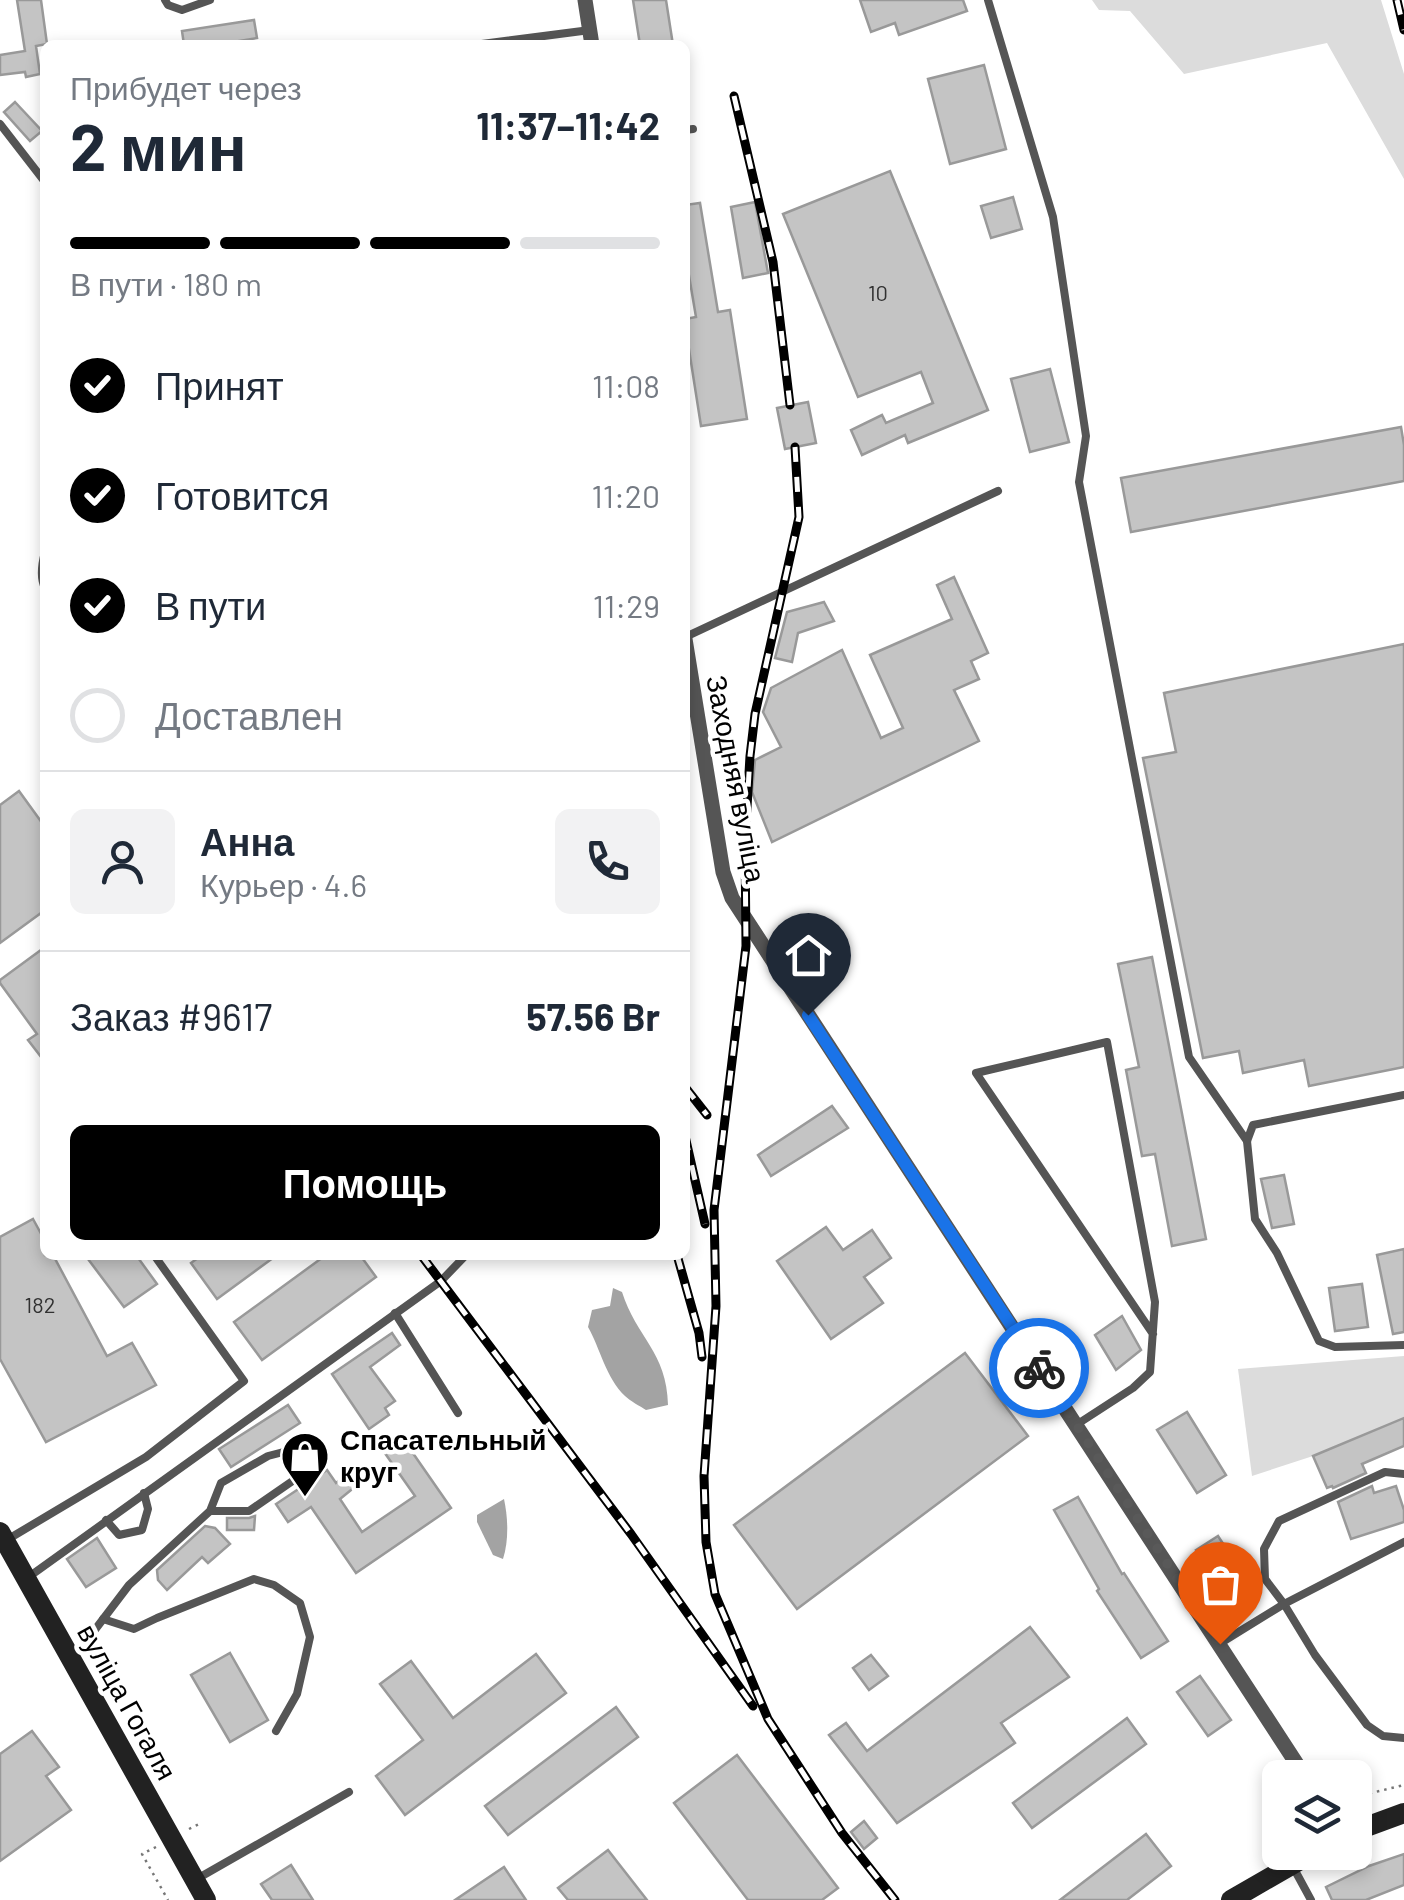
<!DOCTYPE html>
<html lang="ru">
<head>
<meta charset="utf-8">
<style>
	:root { --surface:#fff; --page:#f2f2f3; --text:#1f2937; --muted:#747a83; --line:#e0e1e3; --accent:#000 }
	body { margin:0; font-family:Barlow,sans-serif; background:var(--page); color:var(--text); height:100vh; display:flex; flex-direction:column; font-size:38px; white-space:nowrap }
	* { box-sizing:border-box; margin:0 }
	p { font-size:32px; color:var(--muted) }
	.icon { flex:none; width:55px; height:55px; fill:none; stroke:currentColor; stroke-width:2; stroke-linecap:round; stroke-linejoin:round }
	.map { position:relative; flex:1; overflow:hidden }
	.drawer { position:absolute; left:40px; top:40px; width:650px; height:1220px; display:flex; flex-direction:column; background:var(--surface); border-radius:15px; box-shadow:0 5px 15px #0003 }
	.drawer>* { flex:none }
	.controls { position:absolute; left:1262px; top:1760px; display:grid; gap:20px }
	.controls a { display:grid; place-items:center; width:110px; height:110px; border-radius:15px; background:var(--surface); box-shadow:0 5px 15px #0003; font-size:50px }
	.pin { position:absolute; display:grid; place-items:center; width:85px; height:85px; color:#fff; margin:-102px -42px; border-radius:50% 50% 50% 0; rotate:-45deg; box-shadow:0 0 10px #0007 }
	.pin .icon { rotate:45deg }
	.courier { position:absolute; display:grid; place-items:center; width:100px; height:100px; margin:-50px; border:8px solid #1a73e8; border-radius:50%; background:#fff; color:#222; box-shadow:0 2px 12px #0007 }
	.headline em { font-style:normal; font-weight:700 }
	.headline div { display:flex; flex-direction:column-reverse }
	.headline { display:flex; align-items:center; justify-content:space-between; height:170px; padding:0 30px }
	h1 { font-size:65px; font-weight:700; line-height:75px }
	.bar { display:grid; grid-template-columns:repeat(4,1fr); gap:15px 10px; align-content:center; height:120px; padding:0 30px }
	.bar i { height:12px; border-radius:8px; background:var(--line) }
	.bar .current { background:var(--accent) }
	.bar p { grid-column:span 4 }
	.line { display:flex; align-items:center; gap:25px; padding:0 30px; border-top:2px solid var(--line) }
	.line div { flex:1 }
	.round { display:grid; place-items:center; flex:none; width:105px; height:105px; border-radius:15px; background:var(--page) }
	ol { padding:0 30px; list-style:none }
	li { display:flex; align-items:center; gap:30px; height:110px }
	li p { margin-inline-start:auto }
	li .icon { padding:10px; border-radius:50%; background:var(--accent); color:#fff; stroke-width:4 }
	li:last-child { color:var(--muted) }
	li i { width:55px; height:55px; border:5px solid var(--line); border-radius:50% }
	.button { display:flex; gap:20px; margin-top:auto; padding:20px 30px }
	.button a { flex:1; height:115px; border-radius:15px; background:var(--accent); color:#fff; font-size:40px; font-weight:700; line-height:115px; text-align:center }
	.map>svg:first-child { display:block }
</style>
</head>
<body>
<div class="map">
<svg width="1404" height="1900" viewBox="0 0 1404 1900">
	<rect width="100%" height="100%" fill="#fff"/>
	<!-- green -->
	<g fill="#dcdcdc">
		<path d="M1092 0H1381L1404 74V179L1327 43 1184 74 1130 11 1099 10Z"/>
		<path d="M1404 1356V1418L1313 1456 1252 1476 1238 1369Z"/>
	</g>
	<!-- water -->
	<g fill="#a3a3a3">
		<path d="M613 1288 622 1292C636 1337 667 1352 668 1405L646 1410C640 1406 630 1401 625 1396 606 1378 600 1348 588 1327L592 1310 610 1306Z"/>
		<path d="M504 1499C508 1518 509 1540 503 1559L493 1555 477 1522V1515Z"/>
	</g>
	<!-- building -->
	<g fill="#c4c4c4" stroke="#999" stroke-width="2.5">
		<path d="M17 0H41L47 44 36 46 40 74 26 77 25 72 0 75V55L25 51Z"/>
		<path d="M633 0H666L673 45H640Z"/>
		<path d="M860 0H963L967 11 899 35 895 23 871 32Z"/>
		<path d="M254 20 257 38 215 45H184L182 31Z"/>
		<path d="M984 65 1006 149 950 164 928 79Z"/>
		<path d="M15 102 42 131 30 141 4 112Z"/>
		<path d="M890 171 988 410 908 443 905 435 862 455 851 430 882 415 886 423 933 403 921 372 858 397 783 214Z"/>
		<path d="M1013 197 1022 229 991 238 981 206Z"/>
		<path d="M755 202 768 273 743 278 731 207Z"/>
		<path d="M700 203 718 312 730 310 747 419 701 426 685 324V319L696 317 685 252V205Z"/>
		<path d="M1050 369 1069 442 1030 452 1011 379Z"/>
		<path d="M808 402 816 443 785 449 777 408Z"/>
		<path d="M1401 427 1404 445V481L1131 532 1121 478Z"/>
		<path d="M954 577 988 653 971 661 979 679 954 690 979 741 772 842 752 792 755 760 781 747 763 712 771 688 842 650 881 738 903 728 870 655 952 619 937 585Z"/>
		<path d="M824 602 834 621 798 633 792 662 775 658 787 612Z"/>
		<path d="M1404 644V1067L1309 1086 1304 1060 1243 1073 1239 1051 1203 1058 1143 758 1176 752 1164 693Z"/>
		<path d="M19 791 45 827V910L0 943V805Z"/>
		<path d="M45 947V1062L28 1040 37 1034 0 983V980Z"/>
		<path d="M1152 957 1206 1239 1172 1246 1155 1154 1142 1156 1126 1070 1139 1067 1118 964Z"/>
		<path d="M832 1106 848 1128 771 1176 758 1155Z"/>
		<path d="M1284 1175 1294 1224 1272 1228 1261 1179Z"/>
		<path d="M33 1219 45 1241V1255H53L107 1356 132 1343 156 1385 46 1442 0 1359V1237Z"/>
		<path d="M826 1227 843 1250 872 1230 891 1258 864 1277 883 1303 831 1339 777 1261Z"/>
		<path d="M1404 1249V1332L1393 1334 1377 1255Z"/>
		<path d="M85 1255H136L157 1284 124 1307Z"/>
		<path d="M202 1255H277L217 1299 191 1263Z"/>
		<path d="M326 1255H360L376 1277 262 1360 234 1322Z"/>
		<path d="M1362 1284 1368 1327 1335 1331 1329 1288Z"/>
		<path d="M1122 1316 1141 1350 1116 1370 1095 1335Z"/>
		<path d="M392 1333 400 1345 370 1367 395 1401 385 1408 389 1415 369 1429 332 1374Z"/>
		<path d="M965 1353 1028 1436 797 1609 734 1525Z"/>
		<path d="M288 1405 300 1423 231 1467 219 1449Z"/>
		<path d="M1187 1412 1226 1475 1197 1493 1157 1430Z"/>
		<path d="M1404 1418V1446L1362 1464 1366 1473 1333 1488 1332 1486 1327 1488 1313 1456Z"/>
		<path d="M401 1436 451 1508 356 1573 311 1507 288 1522 276 1504 327 1470 336 1483 353 1469 362 1481 340 1499 362 1532 415 1496 382 1449Z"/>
		<path d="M1372 1486 1374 1493 1396 1486 1404 1510V1522L1351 1539 1338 1502Z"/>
		<path d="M1078 1497 1122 1574 1124 1573 1168 1641 1141 1658 1097 1591 1099 1589 1054 1510Z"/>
		<path d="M255 1516 254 1530H227V1518H249Z"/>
		<path d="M205 1526 215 1528 230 1544 208 1563 202 1557 167 1590 158 1580 157 1570Z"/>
		<path d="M1218 1536 1248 1582 1227 1596 1196 1550Z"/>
		<path d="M97 1538 116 1568 86 1587 67 1559Z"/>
		<path d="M1030 1627 1069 1677 1001 1723 1015 1743 897 1823 829 1735 846 1723 867 1751Z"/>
		<path d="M230 1653 268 1720 230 1742 191 1675Z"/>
		<path d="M536 1654 566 1693 405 1815 376 1776 423 1740 380 1684 411 1661 453 1718Z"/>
		<path d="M871 1655 888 1676 869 1690 853 1668Z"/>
		<path d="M1200 1676 1231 1720 1208 1736 1177 1692Z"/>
		<path d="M616 1707 638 1737 508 1835 485 1806Z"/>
		<path d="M1127 1718 1146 1744 1032 1828 1013 1803Z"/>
		<path d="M32 1731 59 1767 46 1776 71 1810 0 1861V1754Z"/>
		<path d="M737 1755 838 1888 822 1900H748L674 1803Z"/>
		<path d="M864 1821 877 1838 864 1849 851 1832Z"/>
		<path d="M1146 1834 1171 1866 1127 1900H1060Z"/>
		<path d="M608 1850 647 1900H568L558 1888Z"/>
		<path d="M1404 1854V1885L1366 1900H1332L1326 1887 1369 1866Z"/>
		<path d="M291 1865 313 1900H272L261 1884Z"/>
		<path d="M504 1867 526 1900H455Z"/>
	</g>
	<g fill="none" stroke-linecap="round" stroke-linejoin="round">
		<!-- path -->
		<g stroke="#777" stroke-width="2.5" stroke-dasharray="2.5 5" stroke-linecap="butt">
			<path d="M1355 1797 1404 1785"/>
			<path d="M189 1829 201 1823"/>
			<path d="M156 1847 142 1854 168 1900"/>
		</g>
		<!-- lane -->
		<g stroke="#555" stroke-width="8">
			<path d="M165 0 168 5 182 10 210 0"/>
			<path d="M988 0 1053 217 1086 436 1079 482 1189 1057 1247 1141"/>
			<path d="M474 45 590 30"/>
			<path d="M0 124 45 182"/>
			<path d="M685 130 693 129"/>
			<path d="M45 552C42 563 40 578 45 588"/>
			<path d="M685 637 998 491"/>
			<path d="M1404 1095 1253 1125 1247 1141 1255 1219 1277 1253 1319 1341 1335 1347 1404 1345"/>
			<path d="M395 1313 458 1413"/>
			<path d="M1076 1425 1133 1388 1150 1372 1155 1302 1107 1042 976 1073 1153 1334"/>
			<path d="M1404 1474 1385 1472 1279 1521 1264 1549 1265 1579 1284 1604 1315 1655 1367 1725 1383 1736 1404 1738"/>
			<path d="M106 1520 119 1535 142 1530 148 1509 144 1493"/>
			<path d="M5 1541 146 1457 244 1381 154 1255"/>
			<path d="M30 1576 441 1281 466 1255"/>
			<path d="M103 1619 134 1629 157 1618 254 1579 274 1585 300 1603 310 1637 297 1694 276 1731"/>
			<path d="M1219 1644 1284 1604 1404 1542"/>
			<path d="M75 1656 129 1585 210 1511 221 1483 268 1456 295 1449 307 1471 249 1511H210"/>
			<path d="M1292 1865 1311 1900"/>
			<path d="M195 1880 349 1792"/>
		</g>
		<!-- street -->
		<g stroke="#555" stroke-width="15">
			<path d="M585 0 592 45"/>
			<path d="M685 639 723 872 732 898 1306 1778"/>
		</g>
		<!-- secondary -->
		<g stroke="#222" stroke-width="20">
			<path d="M0 1532 206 1900"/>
			<path d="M1355 1831 1404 1813"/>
			<path d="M1231 1900 1314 1852"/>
		</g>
		<!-- rail casing -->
		<g stroke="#000" stroke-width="9">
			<g id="rail">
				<path d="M1397 0 1404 30"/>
				<path d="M734 96 773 262 790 405"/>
				<path d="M795 447 799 517 755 714 750 756 745 842 746 946 714 1210 716 1306 704 1476 706 1542 715 1594 768 1719 842 1833 895 1900"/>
				<path d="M685 1087 707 1115"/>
				<path d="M685 1136 705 1224"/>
				<path d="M421 1255 631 1534 753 1706"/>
				<path d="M677 1255 699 1333 702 1357"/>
			</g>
		</g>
		<!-- rail -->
		<use href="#rail" stroke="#fff" stroke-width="5" stroke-dasharray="15" stroke-linecap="butt"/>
	</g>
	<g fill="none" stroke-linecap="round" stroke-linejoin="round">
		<!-- done -->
		<path stroke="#595959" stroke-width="10" stroke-dasharray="0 18" d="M1039 1368 1220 1644"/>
		<!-- route -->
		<path stroke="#1a73e8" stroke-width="12" d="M808 1015 1039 1368"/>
	</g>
	<!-- icons -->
	<defs>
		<g id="shop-pin" transform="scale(2.5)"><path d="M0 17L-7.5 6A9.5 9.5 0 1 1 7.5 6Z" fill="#000" stroke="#fff"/><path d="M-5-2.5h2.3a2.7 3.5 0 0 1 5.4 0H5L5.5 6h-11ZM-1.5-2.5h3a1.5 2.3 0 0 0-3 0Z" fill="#fff"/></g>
	</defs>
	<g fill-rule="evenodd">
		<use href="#shop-pin" x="305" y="1456"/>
	</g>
	<g text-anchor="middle" stroke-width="9" stroke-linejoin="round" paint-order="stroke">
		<!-- number labels -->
		<g font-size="22" fill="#313131">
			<text x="878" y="301">10</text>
			<text x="40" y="1313">182</text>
		</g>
		<!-- street labels -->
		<g font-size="28" fill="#000" stroke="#fff">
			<text transform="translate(736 779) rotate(79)" y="10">Заходняя вуліца</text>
			<text transform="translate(127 1702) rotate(61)" y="10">вуліца Гогаля</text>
		</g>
		<!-- poi labels -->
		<g font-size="28" font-weight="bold" fill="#000" stroke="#fff" text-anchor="start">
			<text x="340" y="1450">Спасательный<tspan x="340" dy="32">круг</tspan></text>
		</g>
	</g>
</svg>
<div class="controls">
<a><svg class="icon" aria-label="layers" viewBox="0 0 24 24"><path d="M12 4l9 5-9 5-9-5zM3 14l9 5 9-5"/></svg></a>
</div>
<div class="pin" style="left:1220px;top:1644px;background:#ea580c"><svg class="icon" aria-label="bag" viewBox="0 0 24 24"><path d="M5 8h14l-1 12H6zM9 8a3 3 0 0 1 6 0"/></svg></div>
<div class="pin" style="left:808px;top:1015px;background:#1f2937"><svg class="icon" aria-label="home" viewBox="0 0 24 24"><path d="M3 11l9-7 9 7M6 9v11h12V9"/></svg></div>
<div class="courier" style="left:1039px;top:1368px"><svg class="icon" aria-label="bike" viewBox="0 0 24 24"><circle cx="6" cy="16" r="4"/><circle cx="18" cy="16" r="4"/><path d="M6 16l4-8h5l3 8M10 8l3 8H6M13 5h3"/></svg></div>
<section class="drawer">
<div class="headline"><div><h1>2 мин</h1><p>Прибудет через</p></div><em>11:37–11:42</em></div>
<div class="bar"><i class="current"></i><i class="current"></i><i class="current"></i><i></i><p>В пути · 180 m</p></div>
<ol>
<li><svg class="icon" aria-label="check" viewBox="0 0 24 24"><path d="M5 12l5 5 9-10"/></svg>Принят<p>11:08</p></li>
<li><svg class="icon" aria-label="check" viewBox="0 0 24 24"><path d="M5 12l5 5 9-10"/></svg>Готовится<p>11:20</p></li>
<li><svg class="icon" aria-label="check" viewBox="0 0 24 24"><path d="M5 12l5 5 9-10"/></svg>В пути<p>11:29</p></li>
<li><i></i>Доставлен</li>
</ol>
<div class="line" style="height:180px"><a class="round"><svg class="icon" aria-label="person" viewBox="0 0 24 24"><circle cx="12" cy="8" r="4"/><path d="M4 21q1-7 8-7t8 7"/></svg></a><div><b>Анна</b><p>Курьер · 4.6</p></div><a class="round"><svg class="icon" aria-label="phone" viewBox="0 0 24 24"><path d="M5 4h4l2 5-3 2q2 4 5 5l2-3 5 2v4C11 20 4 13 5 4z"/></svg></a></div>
<div class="line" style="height:130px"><div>Заказ #9617</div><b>57.56 Br</b></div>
<div class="button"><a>Помощь</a></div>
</section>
</div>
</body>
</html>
